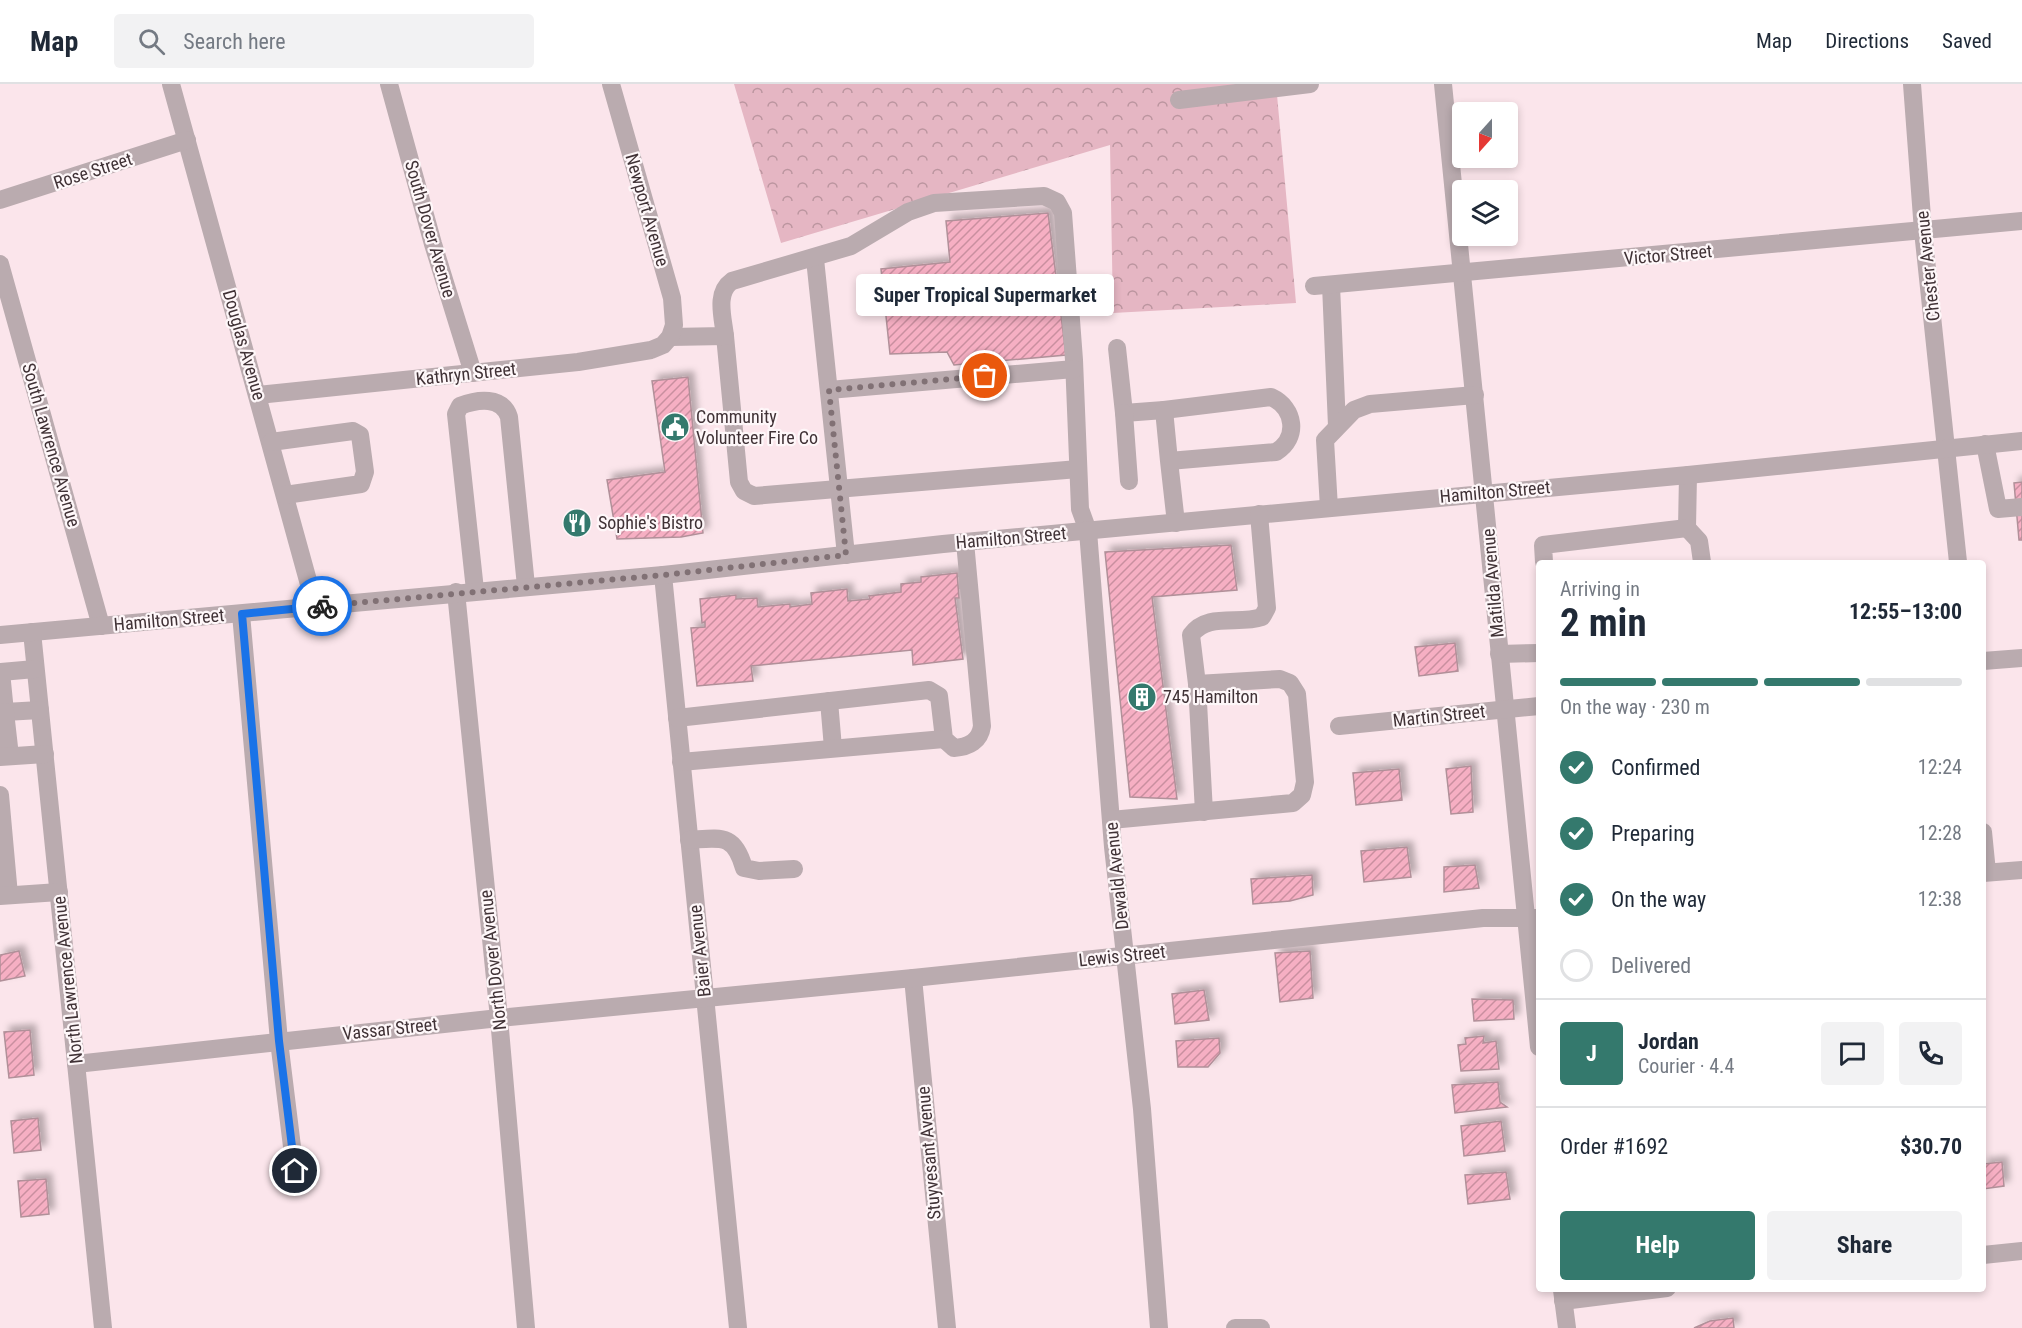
<!DOCTYPE html>
<html lang="en">
<head>
<meta charset="utf-8">
<style>
	:root { --surface:#fff; --page:#f2f2f3; --text:#1f2937; --muted:#747a83; --line:#e0e1e3; --accent:#34796d }
	body { margin:0; font-family:"Roboto Condensed",sans-serif; background:var(--page); color:var(--text); height:100vh; display:flex; flex-direction:column; font-size:22px; white-space:nowrap }
	* { box-sizing:border-box; margin:0 }
	p { font-size:20px; color:var(--muted) }
	.icon { flex:none; width:33px; height:33px; fill:none; stroke:currentColor; stroke-width:2; stroke-linecap:round; stroke-linejoin:round }
	.map { position:relative; flex:1; overflow:hidden }
	.panel { position:absolute; left:1536px; top:476px; width:450px; height:732px; display:flex; flex-direction:column; background:var(--surface); border-radius:6px; box-shadow:0 3px 9px #0003 }
	.panel>* { flex:none }
	.needle { width:39px; rotate:201deg }
	.controls { position:absolute; left:1452px; top:18px; display:grid; gap:12px }
	.controls a { display:grid; place-items:center; width:66px; height:66px; border-radius:6px; background:var(--surface); box-shadow:0 3px 9px #0003; font-size:30px }
	.pin { position:absolute; display:grid; place-items:center; width:51px; height:51px; color:#fff; margin:-26px; border:3px solid #fff; border-radius:50%; box-shadow:0 2px 6px #0007 }
	.courier { position:absolute; display:grid; place-items:center; width:60px; height:60px; margin:-30px; border:4px solid #1a73e8; border-radius:50%; background:#fff; color:#222; box-shadow:0 2px 8px #0007 }
	.bubble { position:absolute; height:42px; border-radius:6px; background:var(--surface); box-shadow:0 3px 9px #0003; font-size:20px; font-weight:700; line-height:42px; text-align:center }
	.summary em { font-style:normal; font-weight:700 }
	.summary div { display:flex; flex-direction:column-reverse }
	.summary { display:flex; align-items:center; justify-content:space-between; height:102px; padding:0 24px }
	h1 { font-size:39px; font-weight:700; line-height:45px }
	.bar { display:grid; grid-template-columns:repeat(4,1fr); gap:9px 6px; align-content:center; height:72px; padding:0 24px }
	.bar i { height:8px; border-radius:4px; background:var(--line) }
	.bar .selected { background:var(--accent) }
	.bar p { grid-column:span 4 }
	.line { display:flex; align-items:center; gap:15px; padding:0 24px; border-top:2px solid var(--line) }
	.line div { flex:1 }
	.round { display:grid; place-items:center; flex:none; width:63px; height:63px; border-radius:6px; background:var(--page) }
	ol { padding:0 24px; list-style:none }
	li { display:flex; align-items:center; gap:18px; height:66px }
	li p { margin-inline-start:auto }
	li .icon { padding:6px; border-radius:50%; background:var(--accent); color:#fff; stroke-width:4 }
	li:last-child { color:var(--muted) }
	li i { width:33px; height:33px; border:3px solid var(--line); border-radius:50% }
	.action { display:flex; gap:12px; margin-top:auto; padding:12px 24px }
	.action a { flex:1; height:69px; border-radius:6px; background:var(--accent); color:#fff; font-size:24px; font-weight:700; line-height:69px; text-align:center }
	.action a+a { background:var(--page); color:var(--text) }
	header { display:flex; align-items:center; gap:36px; box-sizing:border-box; height:84px; padding:0 30px; background:var(--surface); border-bottom:2px solid var(--line) }
	header strong { font-size:28px }
	nav { display:flex; gap:33px; margin-inline-start:auto; font-size:21px }
	.search { width:420px; height:54px; background:var(--page); display:flex; align-items:center; gap:15px; box-sizing:border-box; padding:0 21px; border-radius:6px; color:var(--muted); font-size:22px }
	.map>svg:first-child { display:block }
</style>
</head>
<body>
<header>
<strong>Map</strong>
<div class="search"><svg class="icon" aria-label="search" viewBox="0 0 24 24"><circle cx="10" cy="10" r="6"/><path d="M15 15l6 6"/></svg>Search here</div>
<nav><a>Map</a><a>Directions</a><a>Saved</a></nav>
</header>
<div class="map">
<svg width="2022" height="1244" viewBox="0 0 2022 1244">
	<defs>
		<pattern id="forest-crowns" width="20" height="18" patternUnits="userSpaceOnUse" patternTransform="scale(1.5)"><rect width="20" height="18" fill="#e5b6c3"/><path d="M2 6a3 3 0 1 1 6 0M12 15a3 3 0 1 1 6 0" fill="none" stroke="#bb959f"/></pattern>
		<pattern id="building-hatch" width="6" height="6" patternUnits="userSpaceOnUse" patternTransform="scale(1.5)"><rect width="6" height="6" fill="#f6afc3"/><path d="M-1 1l2-2M0 6l6-6M5 7l2-2" fill="none" stroke="#c98f9f"/></pattern>
		<filter id="shadow"><feDropShadow dx="5.5" dy="-5.5" stdDeviation="3" flood-color="#0004"/></filter>
	</defs>
	<rect width="100%" height="100%" fill="#fbe5eb"/>
	<!-- forest -->
	<path fill="url(#forest-crowns)" d="M734 0H1276L1296 219 1113 229 1110 61 781 159Z"/>
	<!-- building -->
	<g fill="url(#building-hatch)" stroke="#b19099" stroke-width="1.5" filter="url(#shadow)">
		<path d="M1048 129 1066 271 954 281 947 268 890 270 881 185 950 178 946 137Z"/>
		<path d="M688 293 703 449 681 453 617 455 607 396 665 388 652 297Z"/>
		<path d="M2022 398V456H2019L2014 399Z"/>
		<path d="M1231 461 1237 506 1152 513 1177 715 1130 713 1105 468Z"/>
		<path d="M957 489 959 514H955L963 575 913 581 912 566 751 582 753 597 697 602 691 544 705 543V538L702 539 700 515 736 511V515L757 514 758 523 790 520V523L812 520 811 509 847 505 848 517 870 515 869 512 901 508V500L921 498V493Z"/>
		<path d="M1455 559 1458 587 1419 592 1415 563Z"/>
		<path d="M1471 682 1473 728 1451 730 1446 685Z"/>
		<path d="M1399 685 1402 716 1356 721 1353 689Z"/>
		<path d="M1407 763 1411 793 1364 798 1361 767Z"/>
		<path d="M1475 781 1479 804 1444 808V783Z"/>
		<path d="M1312 791 1313 811 1290 817 1253 820 1251 795Z"/>
		<path d="M19 867 25 892 0 897V871Z"/>
		<path d="M1310 867 1313 914 1280 918 1275 869Z"/>
		<path d="M1204 906 1209 936 1175 940 1172 910Z"/>
		<path d="M1472 915 1513 916 1514 935 1474 937Z"/>
		<path d="M30 946 34 991 9 994 4 948Z"/>
		<path d="M1484 952 1483 959 1496 957 1499 985 1461 987 1458 961 1466 960 1465 954Z"/>
		<path d="M1219 954 1220 969 1208 983H1178L1176 957Z"/>
		<path d="M1498 998 1500 1018 1507 1023 1455 1029 1452 1001Z"/>
		<path d="M38 1034 41 1066 14 1069 11 1037Z"/>
		<path d="M1501 1037 1505 1067 1464 1072 1461 1042Z"/>
		<path d="M2002 1078 2004 1102 1983 1105V1080Z"/>
		<path d="M1506 1088 1510 1115 1468 1120 1465 1091Z"/>
		<path d="M46 1095 49 1130 21 1133 18 1097Z"/>
		<path d="M1733 1234 1734 1244H1694L1710 1237Z"/>
	</g>
	<g fill="none" stroke-linecap="round" stroke-linejoin="round">
		<!-- minor -->
		<g stroke="#baabaf" stroke-width="18">
			<path d="M171 0 315 522"/>
			<path d="M389 0 433 160 473 289"/>
			<path d="M1443 0 1539 963"/>
			<path d="M1912 0 1923 147 1958 478"/>
			<path d="M1179 16 1310 0"/>
			<path d="M0 116 187 56"/>
			<path d="M815 175 846 471"/>
			<path d="M0 180 101 542"/>
			<path d="M1331 201 1337 342"/>
			<path d="M1314 202 2022 137"/>
			<path d="M725 252 739 398 744 407 754 412 1078 385"/>
			<path d="M670 253 725 252C723 233 715 209 732 197L851 162 908 128 934 119 1044 112 1057 118 1063 129 1074 276 1080 425 1088 447 1113 763 1142 1025 1159 1244"/>
			<path d="M1117 264 1124 329 1164 326"/>
			<path d="M829 306 1074 285"/>
			<path d="M258 311 578 278 651 266 663 261 670 253 674 241 672 214 611 0"/>
			<path d="M1124 329 1129 397"/>
			<path d="M271 358 353 347 360 351 365 388 361 400 285 411"/>
			<path d="M1985 360 1998 425 2022 423"/>
			<path d="M1169 377 1164 326 1271 313C1295 324 1299 354 1276 368L1169 377 1176 439"/>
			<path d="M1688 391 1687 444 1699 457 1702 478"/>
			<path d="M1329 424 1325 356 1354 326 1370 320 1475 311"/>
			<path d="M1544 478 1543 461 1687 444"/>
			<path d="M663 491 738 1244"/>
			<path d="M475 506 456 330 460 322C478 315 502 312 509 333L526 502"/>
			<path d="M456 508 499 934 526 1244"/>
			<path d="M241 530 279 957 295 1087"/>
			<path d="M32 548 103 1244"/>
			<path d="M0 551 663 491 943 460 1688 391 2022 357"/>
			<path d="M1499 570 1539 569"/>
			<path d="M1983 577 2022 574"/>
			<path d="M35 585 1 588 5 628 40 626"/>
			<path d="M1197 600 1204 728"/>
			<path d="M829 617 833 664"/>
			<path d="M5 628 10 672"/>
			<path d="M677 634 929 606 939 612 944 655 954 664C969 663 980 657 982 642L965 458"/>
			<path d="M1339 642 1539 622"/>
			<path d="M0 673 45 670"/>
			<path d="M681 678 944 655"/>
			<path d="M0 711 9 811"/>
			<path d="M1111 736 1293 719 1302 711 1305 698 1297 610 1290 599 1280 595 1197 600 1191 551C1207 528 1239 541 1262 533L1267 524 1259 430"/>
			<path d="M1983 748 1987 788"/>
			<path d="M689 756C721 754 734 749 744 784L759 787 794 785"/>
			<path d="M1983 789 2022 786"/>
			<path d="M0 812 59 808"/>
			<path d="M913 894 947 1244"/>
			<path d="M76 980 499 934 913 894 1483 834H1539"/>
			<path d="M1983 1171 2022 1167"/>
			<path d="M1562 1206 1567 1244"/>
			<path d="M1563 1217 1667 1204"/>
			<path d="M1235 1244H1261"/>
		</g>
	</g>
	<g fill="none" stroke-linecap="round" stroke-linejoin="round">
		<!-- done -->
		<path stroke="#817175" stroke-width="6" stroke-dasharray="0 10.8" d="M322 522 663 491 846 471 829 306 985 292"/>
		<!-- route -->
		<path stroke="#1a73e8" stroke-width="8" d="M295 1087 279 957 242 530 322 522"/>
	</g>
	<!-- icons -->
	<defs>
		<g id="civic-disc" transform="scale(1.5)"><circle r="9.5" fill="#34796d" stroke="#fef7f9"/><path d="M-.6-6.5H3V-4.5H.6V-3L4-1V1h2V6H-6V1h2V-1L-.6-3ZM-1.2 2.5V6h2.4V2.5Z" fill="#fff"/></g>
		<g id="restaurant-disc" transform="scale(1.5)"><circle r="9.5" fill="#34796d" stroke="#fef7f9"/><path d="M-5-6h1v4h1v-4h1v4h1v-4h1v5L-1.5 .5V6h-2V.5L-5-1ZM5-6V6H3V1.5H1.5Q1.5-4 5-6Z" fill="#fff"/></g>
		<g id="building-disc" transform="scale(1.5)"><circle r="9.5" fill="#34796d" stroke="#fef7f9"/><path d="M-4-6H4V6H1V3H-1V6H-4ZM-2.5-4.3h1.7v1.8h-1.7ZM.8-4.3h1.7v1.8H.8ZM-2.5-1h1.7V.8h-1.7ZM.8-1h1.7V.8H.8Z" fill="#fff"/></g>
	</defs>
	<g fill-rule="evenodd">
		<use href="#civic-disc" x="675" y="343"/>
		<use href="#restaurant-disc" x="577" y="439"/>
		<use href="#building-disc" x="1142" y="613"/>
	</g>
	<g text-anchor="middle" stroke-width="4.5" stroke-linejoin="round" paint-order="stroke">
		<!-- street labels -->
		<g font-size="18" fill="#403236" stroke="#fef7f9">
			<text transform="translate(93 87) rotate(-18)" y="6">Rose Street</text>
			<text transform="translate(647 126) rotate(74)" y="6">Newport Avenue</text>
			<text transform="translate(430 145) rotate(74)" y="6">South Dover Avenue</text>
			<text transform="translate(1668 171) rotate(-5)" y="6">Victor Street</text>
			<text transform="translate(1928 182) rotate(-96)" y="6">Chester Avenue</text>
			<text transform="translate(244 261) rotate(74)" y="6">Douglas Avenue</text>
			<text transform="translate(466 290) rotate(-6)" y="6">Kathryn Street</text>
			<text transform="translate(51 361) rotate(74)" y="6">South Lawrence Avenue</text>
			<text transform="translate(1495 408) rotate(-5)" y="6">Hamilton Street</text>
			<text transform="translate(1011 454) rotate(-5)" y="6">Hamilton Street</text>
			<text transform="translate(1493 499) rotate(-95)" y="6">Matilda Avenue</text>
			<text transform="translate(169 536) rotate(-5)" y="6">Hamilton Street</text>
			<text transform="translate(1439 632) rotate(-6)" y="6">Martin Street</text>
			<text transform="translate(1117 792) rotate(-96)" y="6">Dewald Avenue</text>
			<text transform="translate(700 867) rotate(-96)" y="6">Baier Avenue</text>
			<text transform="translate(1122 872) rotate(-6)" y="6">Lewis Street</text>
			<text transform="translate(493 876) rotate(-96)" y="6">North Dover Avenue</text>
			<text transform="translate(68 896) rotate(-96)" y="6">North Lawrence Avenue</text>
			<text transform="translate(390 945) rotate(-6)" y="6">Vassar Street</text>
			<text transform="translate(929 1069) rotate(-95)" y="6">Stuyvesant Avenue</text>
		</g>
		<!-- poi labels -->
		<g font-size="18" fill="#403236" stroke="#fef7f9" text-anchor="start">
			<text x="696" y="339">Community<tspan x="696" dy="21">Volunteer Fire Co</tspan></text>
			<text x="598" y="445">Sophie's Bistro</text>
			<text x="1163" y="619">745 Hamilton</text>
		</g>
	</g>
</svg>
<div class="controls">
<a><svg class="needle" viewBox="-14 -14 28 28"><path d="M0-13l5 13h-10z" fill="#e53935"/><path d="M0 13l5-13h-10z" fill="#747a83"/></svg></a>
<a><svg class="icon" aria-label="layers" viewBox="0 0 24 24"><path d="M12 4l9 5-9 5-9-5zM3 14l9 5 9-5"/></svg></a>
</div>
<div class="pin" style="left:985px;top:292px;background:#ea580c"><svg class="icon" aria-label="bag" viewBox="0 0 24 24"><path d="M5 8h14l-1 12H6zM9 8a3 3 0 0 1 6 0"/></svg></div>
<div class="pin" style="left:295px;top:1087px;background:#1f2937"><svg class="icon" aria-label="home" viewBox="0 0 24 24"><path d="M3 11l9-7 9 7M6 9v11h12V9"/></svg></div>
<div class="courier" style="left:322px;top:522px"><svg class="icon" aria-label="bike" viewBox="0 0 24 24"><circle cx="6" cy="16" r="4"/><circle cx="18" cy="16" r="4"/><path d="M6 16l4-8h5l3 8M10 8l3 8H6M13 5h3"/></svg></div>
<div class="bubble" style="left:856px;top:190px;width:258px">Super Tropical Supermarket</div>
<section class="panel">
<div class="summary"><div><h1>2 min</h1><p>Arriving in</p></div><em>12:55–13:00</em></div>
<div class="bar"><i class="selected"></i><i class="selected"></i><i class="selected"></i><i></i><p>On the way · 230 m</p></div>
<ol>
<li><svg class="icon" aria-label="check" viewBox="0 0 24 24"><path d="M5 12l5 5 9-10"/></svg>Confirmed<p>12:24</p></li>
<li><svg class="icon" aria-label="check" viewBox="0 0 24 24"><path d="M5 12l5 5 9-10"/></svg>Preparing<p>12:28</p></li>
<li><svg class="icon" aria-label="check" viewBox="0 0 24 24"><path d="M5 12l5 5 9-10"/></svg>On the way<p>12:38</p></li>
<li><i></i>Delivered</li>
</ol>
<div class="line" style="height:108px"><b class="round" style="background:var(--accent);color:#fff">J</b><div><b>Jordan</b><p>Courier · 4.4</p></div><a class="round"><svg class="icon" aria-label="chat" viewBox="0 0 24 24"><path d="M4 5h16v11H9l-5 4z"/></svg></a><a class="round"><svg class="icon" aria-label="phone" viewBox="0 0 24 24"><path d="M5 4h4l2 5-3 2q2 4 5 5l2-3 5 2v4C11 20 4 13 5 4z"/></svg></a></div>
<div class="line" style="height:78px"><div>Order #1692</div><b>$30.70</b></div>
<div class="action"><a>Help</a><a>Share</a></div>
</section>
</div>
</body>
</html>
